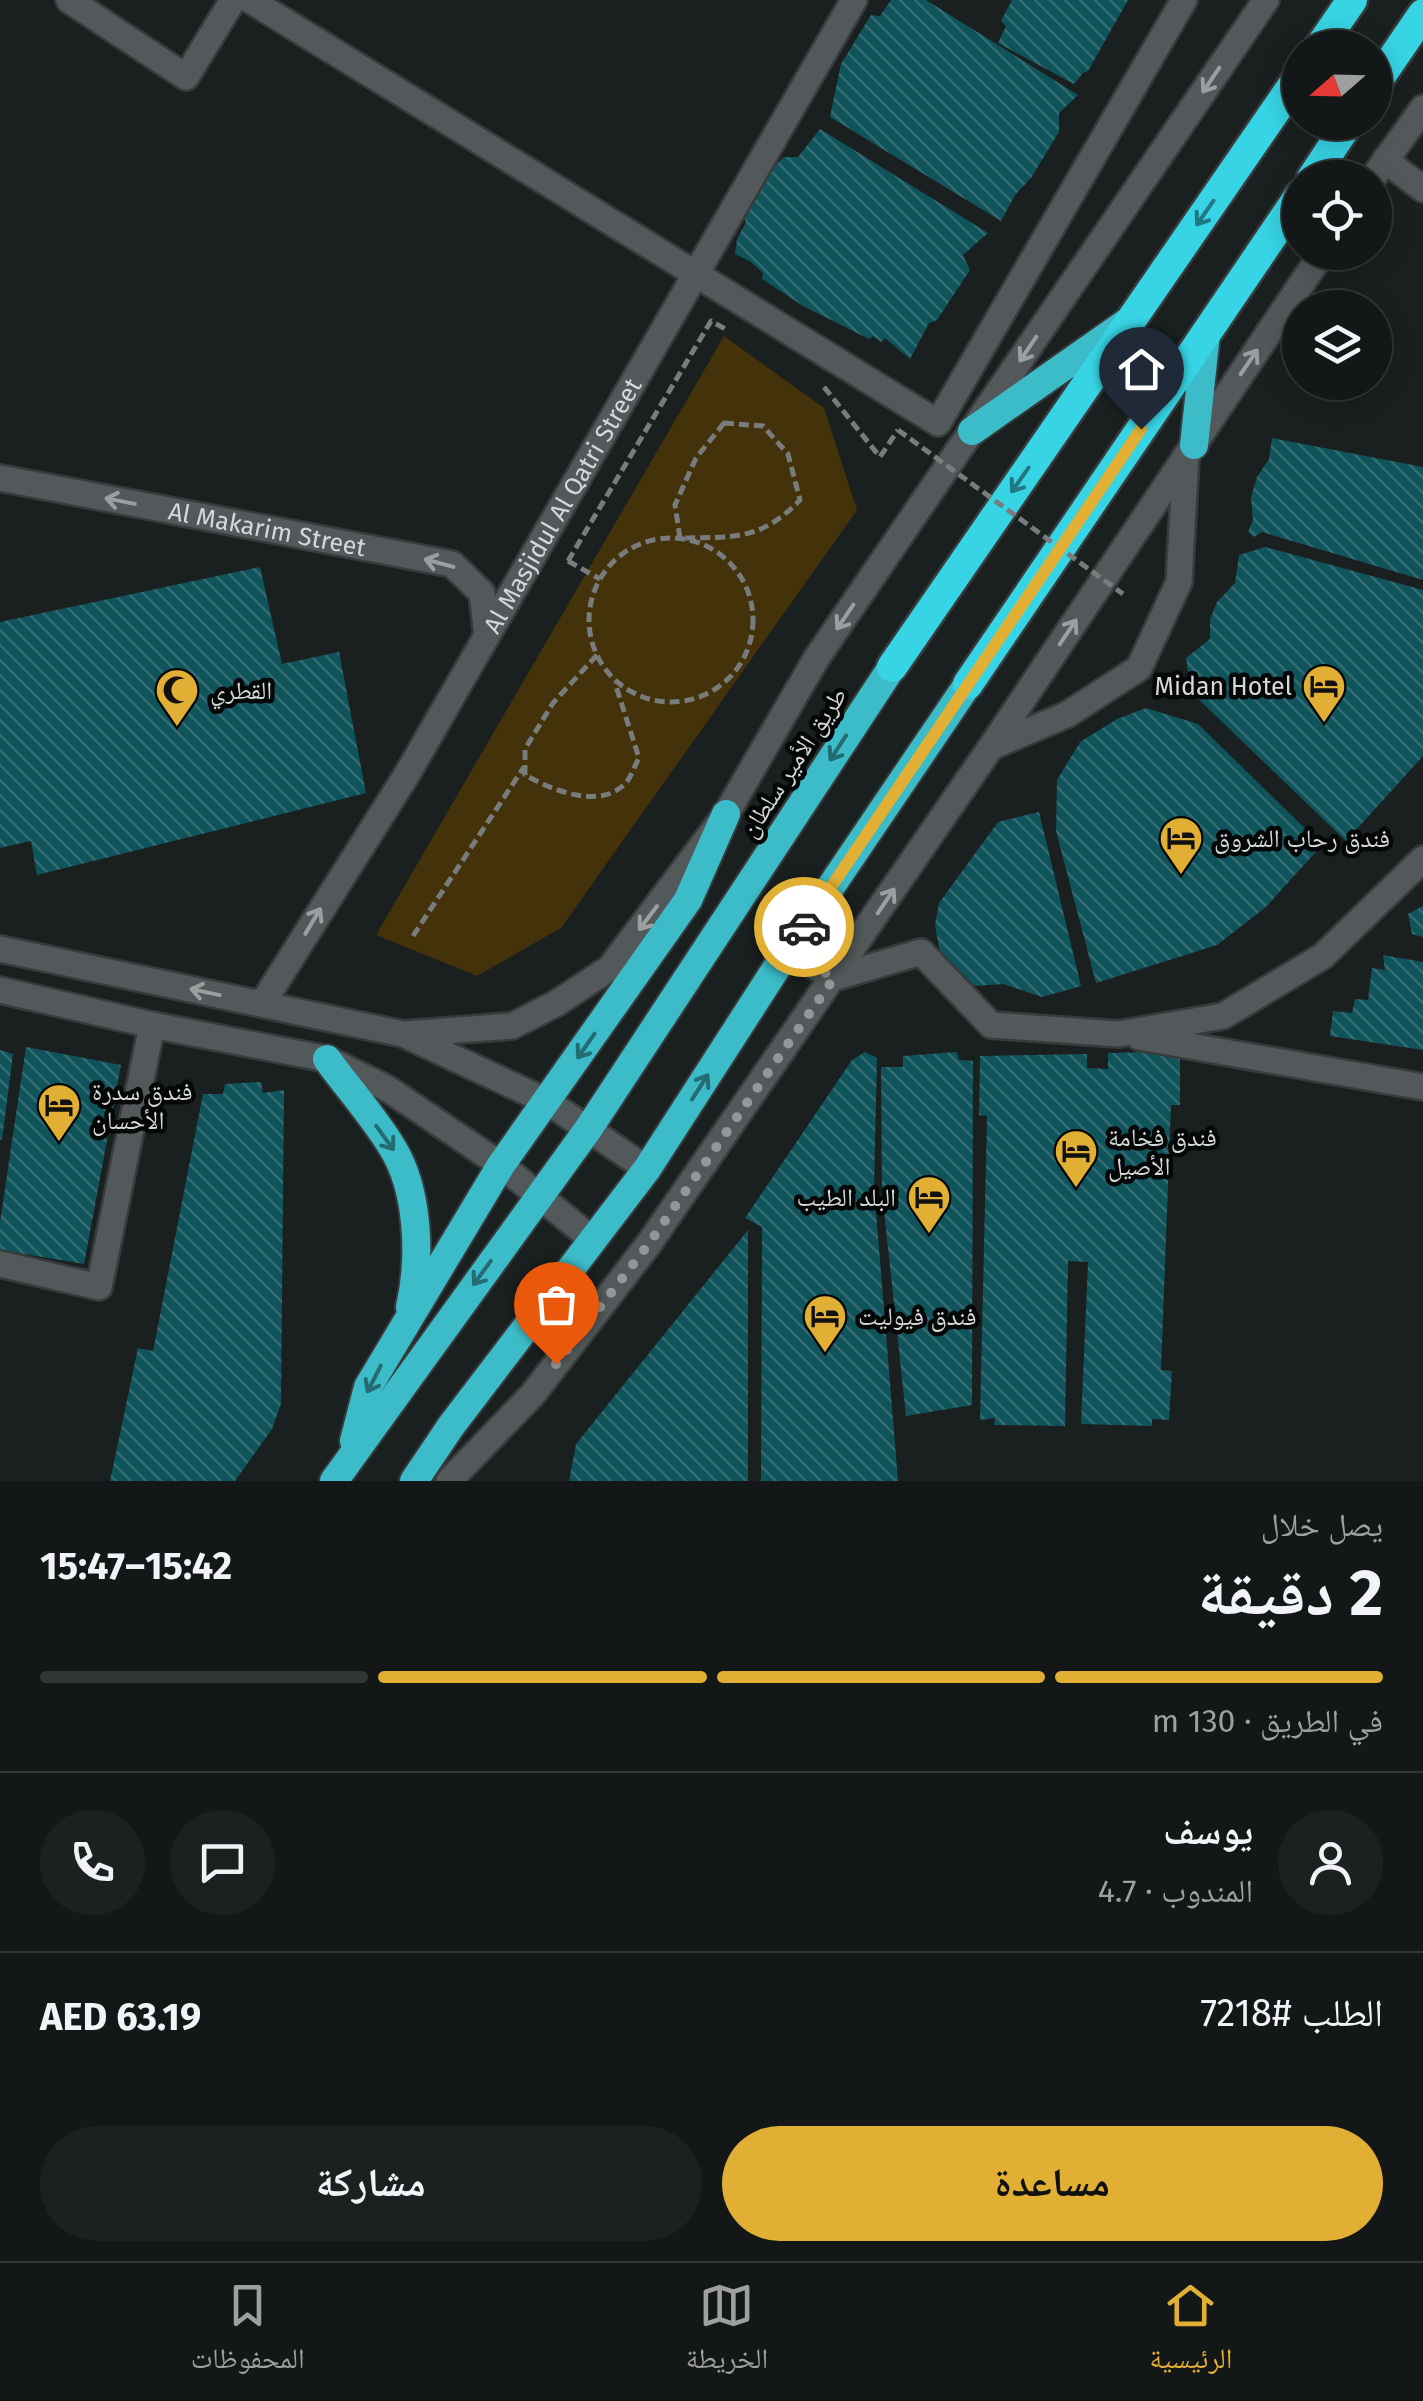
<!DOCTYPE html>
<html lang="ar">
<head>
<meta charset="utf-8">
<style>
	:root { --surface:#141717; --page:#1d2020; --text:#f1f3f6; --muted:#9d9fa1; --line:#333636; --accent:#e1af34 }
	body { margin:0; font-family:"Fira Sans","Noto Naskh Arabic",sans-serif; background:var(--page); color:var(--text); direction:rtl; height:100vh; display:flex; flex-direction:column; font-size:38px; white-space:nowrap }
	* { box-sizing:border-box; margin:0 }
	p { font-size:32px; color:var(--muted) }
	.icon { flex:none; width:55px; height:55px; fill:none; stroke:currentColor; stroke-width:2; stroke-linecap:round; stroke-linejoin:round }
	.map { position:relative; height:1481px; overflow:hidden; direction:ltr }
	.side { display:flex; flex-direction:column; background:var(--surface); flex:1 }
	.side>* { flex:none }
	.needle { width:65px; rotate:250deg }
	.fabs { position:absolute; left:1282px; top:30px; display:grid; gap:20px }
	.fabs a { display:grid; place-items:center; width:110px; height:110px; border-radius:50%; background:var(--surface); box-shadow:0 5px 25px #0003,0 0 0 2px var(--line); font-size:50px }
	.pin { position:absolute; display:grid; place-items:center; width:85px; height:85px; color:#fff; margin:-102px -42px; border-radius:50% 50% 50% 0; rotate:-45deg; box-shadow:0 0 10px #0007 }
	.pin .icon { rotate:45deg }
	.courier { position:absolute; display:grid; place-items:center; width:100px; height:100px; margin:-50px; border:8px solid #e1af34; border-radius:50%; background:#fff; color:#222; box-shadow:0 2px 12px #0007 }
	.summary em { font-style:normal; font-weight:700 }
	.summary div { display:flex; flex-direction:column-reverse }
	.summary { display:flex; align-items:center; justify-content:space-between; height:170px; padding:0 40px }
	h1 { font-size:65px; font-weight:700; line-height:75px }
	.bar { display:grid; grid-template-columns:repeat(4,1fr); gap:15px 10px; align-content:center; height:120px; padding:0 40px }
	.bar i { height:12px; border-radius:8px; background:var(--line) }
	.bar .active { background:var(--accent) }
	.bar p { grid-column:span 4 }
	.line { display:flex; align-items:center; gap:25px; padding:0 40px; border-top:2px solid var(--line) }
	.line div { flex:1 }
	.round { display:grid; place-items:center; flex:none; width:105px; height:105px; border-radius:52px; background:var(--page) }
	.cta { display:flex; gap:20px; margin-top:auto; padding:20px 40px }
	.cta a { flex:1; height:115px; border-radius:60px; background:var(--accent); color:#111; font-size:40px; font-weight:700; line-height:115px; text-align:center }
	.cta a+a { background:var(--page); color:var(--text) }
	.tab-bar { display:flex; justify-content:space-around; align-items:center; height:140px; border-top:2px solid var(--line); background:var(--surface); font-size:28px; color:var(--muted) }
	.tab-bar a { display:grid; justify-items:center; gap:5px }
	.tab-bar .active { color:var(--accent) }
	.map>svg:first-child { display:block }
</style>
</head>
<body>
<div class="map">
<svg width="1423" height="1481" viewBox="0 0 1423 1481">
	<defs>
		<pattern id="building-back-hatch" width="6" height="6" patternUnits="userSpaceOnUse" patternTransform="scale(2.5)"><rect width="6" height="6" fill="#10545b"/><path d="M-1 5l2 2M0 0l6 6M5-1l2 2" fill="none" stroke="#326c72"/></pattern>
	</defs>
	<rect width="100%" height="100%" fill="#1a1f1f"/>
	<!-- garden -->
	<path fill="#43320a" d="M724 336 824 408 857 510 561 928 477 976 376 935Z"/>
	<!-- building -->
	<g fill="url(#building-back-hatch)">
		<path d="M891 0H926L1078 95 1059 113V132L1031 178 1015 195 1001 221 830 117 841 64 871 15 880 16Z"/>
		<path d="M1012 0H1128L1088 71 1083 73 1074 84 998 43 1006 26 1001 21Z"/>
		<path d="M820 129 988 233 963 255 970 270 937 320 929 323 910 359 885 338 881 342 873 336 869 339 803 306 762 279 763 273 751 262 735 254 737 239 746 222 743 216 763 178 784 157H798Z"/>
		<path d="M1272 438 1423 467V580L1262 532 1254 537 1248 532 1253 520 1251 497 1257 477 1269 459Z"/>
		<path d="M1265 547 1423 590V756L1346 841 1191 692 1186 658 1210 639V619L1217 602 1235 583 1239 555Z"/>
		<path d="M260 567 282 664 339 652 366 793 37 875 31 841 0 848V622Z"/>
		<path d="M1146 708 1198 724 1322 845 1266 907 1217 945 1096 983 1056 831 1057 780 1080 742 1117 719Z"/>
		<path d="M1039 812 1081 986 1042 997 1003 984 976 986 951 973 940 953 935 925 939 903 998 822Z"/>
		<path d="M1423 906V937L1412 934 1408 914Z"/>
		<path d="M1383 955 1423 962V1050L1330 1036 1333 1011 1352 1013 1355 999 1368 1000 1372 968 1385 970Z"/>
		<path d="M26 1047 121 1065 84 1264 0 1250V1222Z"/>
		<path d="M0 1050 13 1054 2 1140H0Z"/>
		<path d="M1180 1051V1105H1171L1161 1370 1172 1371 1169 1420 1152 1419V1426L1081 1424 1088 1262 1068 1261 1065 1426 994 1425 995 1418 980 1420 987 1116 979 1115 980 1056 1087 1054V1068L1108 1069V1053Z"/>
		<path d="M865 1052 877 1058 874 1187 898 1481H761L762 1227 745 1218 852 1060Z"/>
		<path d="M957 1052 959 1060 973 1061 972 1405 906 1416 882 1192 881 1067H903V1056Z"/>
		<path d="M261 1082 263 1093 284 1090 281 1404 272 1429 235 1481H110L138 1348 153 1351 203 1094H223L225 1084Z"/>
		<path d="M748 1230V1481H569L576 1444Z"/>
	</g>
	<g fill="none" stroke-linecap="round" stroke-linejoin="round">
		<!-- minor casing -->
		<g stroke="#373b3b" stroke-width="30">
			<g id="minor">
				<path d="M69 0 186 77 233 0"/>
				<path d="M250 0 938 423 1184 0"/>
				<path d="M1385 160 1423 189"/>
				<path id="s1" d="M0 478 452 564 482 593 487 636"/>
				<path d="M991 747 1068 714 1139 668 1179 582 1186 456"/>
				<path d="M788 950 833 978 921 952 991 1025 1119 1034 1223 1016 1323 956 1423 859"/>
				<path id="s2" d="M262 1004 406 776 854 0"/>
				<path d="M1139 1037 1423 1087"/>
				<path d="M0 1264 99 1287 152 1025"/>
			</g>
		</g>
		<!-- tertiary casing -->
		<g stroke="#373b3b" stroke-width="30">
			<g id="tertiary">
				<path d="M1373 178 1423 108"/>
				<path d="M0 949 403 1034 548 1102 647 1169"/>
				<path d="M0 990 152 1025 327 1059 388 1089 501 1165 592 1239"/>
				<path d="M403 1034 512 1026 557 1003 610 968 726 814 816 659 1266 0"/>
				<path d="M449 1481 533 1394 648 1245 991 747 1323 252"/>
			</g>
		</g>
		<!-- trunk casing -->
		<g stroke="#373b3b" stroke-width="32">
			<g id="trunk">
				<path d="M972 431 1126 323"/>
				<path d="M1194 445 1206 334"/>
				<path d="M327 1059C348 1088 373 1116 392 1147 419 1190 421 1259 410 1307"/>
				<path d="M354 1441 368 1387 501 1165 688 900 726 814"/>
				<path d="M334 1481 589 1128 892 667"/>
				<path d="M414 1481 451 1426 647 1169 788 950 968 684"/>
			</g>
		</g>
		<!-- motorway casing -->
		<g stroke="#373b3b" stroke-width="35">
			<g id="motorway">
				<path d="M1319 48 1352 0"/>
				<path d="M1375 84 1423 14"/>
				<path d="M1312 178 1349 122"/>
				<path d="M892 667 1300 75"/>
				<path d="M968 684 1300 195"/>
			</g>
		</g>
		<!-- path -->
		<g stroke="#787c7d" stroke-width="5" stroke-dasharray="10 5" stroke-linecap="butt">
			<path d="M824 387 880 457 898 430"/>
			<path d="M724 423 763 426 788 454 800 500C760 541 734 537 680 538L675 505 696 458Z"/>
			<circle cx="671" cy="620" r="82"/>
			<path d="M568 561 711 321 729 331"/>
			<path d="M568 561 600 579"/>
			<path d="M597 655 553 703 525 749V775C552 790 604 812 628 780 632 774 635 765 639 758L615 683"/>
			<path d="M413 936 524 767"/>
		</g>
		<!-- minor -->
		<use href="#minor" stroke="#53595a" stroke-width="25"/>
		<!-- tertiary -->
		<use href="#tertiary" stroke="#53595a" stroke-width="25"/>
		<!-- trunk -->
		<use href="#trunk" stroke="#3cbcc9" stroke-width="28"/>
		<!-- motorway -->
		<use href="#motorway" stroke="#37d4e5" stroke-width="30"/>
		<!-- path-bridge -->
		<path stroke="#787c7d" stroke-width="5" stroke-dasharray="10 5" stroke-linecap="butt" d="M898 430 1123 594"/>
	</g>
	<!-- one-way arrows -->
	<defs><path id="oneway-shaft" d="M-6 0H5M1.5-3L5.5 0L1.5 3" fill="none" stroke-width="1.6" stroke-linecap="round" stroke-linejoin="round" transform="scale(2.5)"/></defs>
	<g stroke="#9a9fa0">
		<use href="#oneway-shaft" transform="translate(1211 80) rotate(124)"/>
		<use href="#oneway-shaft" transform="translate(1028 349) rotate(124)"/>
		<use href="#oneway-shaft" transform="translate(1249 362) rotate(-56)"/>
		<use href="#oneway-shaft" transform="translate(120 501) rotate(-169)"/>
		<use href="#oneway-shaft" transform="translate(439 563) rotate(-165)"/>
		<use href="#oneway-shaft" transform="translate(845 617) rotate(124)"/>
		<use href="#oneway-shaft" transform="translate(1068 632) rotate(-56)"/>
		<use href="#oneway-shaft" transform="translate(886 901) rotate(-56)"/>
		<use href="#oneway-shaft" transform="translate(648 918) rotate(127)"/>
		<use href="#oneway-shaft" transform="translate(313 921) rotate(-59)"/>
		<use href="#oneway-shaft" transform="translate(205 992) rotate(-168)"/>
	</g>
	<g stroke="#217882">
		<use href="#oneway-shaft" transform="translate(1205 213) rotate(125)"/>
		<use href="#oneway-shaft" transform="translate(1020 480) rotate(125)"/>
	</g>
	<g stroke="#246b72">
		<use href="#oneway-shaft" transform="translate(838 748) rotate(123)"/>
		<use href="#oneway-shaft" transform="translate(586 1046) rotate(125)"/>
		<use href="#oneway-shaft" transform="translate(700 1087) rotate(-57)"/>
		<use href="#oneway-shaft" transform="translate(385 1138) rotate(54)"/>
		<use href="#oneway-shaft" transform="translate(482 1273) rotate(126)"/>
		<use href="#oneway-shaft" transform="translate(374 1379) rotate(117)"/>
	</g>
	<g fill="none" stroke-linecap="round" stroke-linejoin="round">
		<!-- done -->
		<path stroke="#949798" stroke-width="10" stroke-dasharray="0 18" d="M556 1364 648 1245 834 978 788 950 804 927"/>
		<!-- route -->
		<path stroke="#e1af34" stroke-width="12" d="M804 927 1141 429"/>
	</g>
	<!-- icons -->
	<defs>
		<g id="hotel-pin" transform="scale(2.25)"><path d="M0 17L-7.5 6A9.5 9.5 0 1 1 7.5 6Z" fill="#e1af34" stroke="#060808"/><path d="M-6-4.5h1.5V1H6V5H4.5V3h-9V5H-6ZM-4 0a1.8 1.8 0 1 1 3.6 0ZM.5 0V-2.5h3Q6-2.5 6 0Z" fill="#111"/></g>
		<g id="mosque-pin" transform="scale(2.25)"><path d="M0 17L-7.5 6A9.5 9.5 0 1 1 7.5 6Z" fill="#e1af34" stroke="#060808"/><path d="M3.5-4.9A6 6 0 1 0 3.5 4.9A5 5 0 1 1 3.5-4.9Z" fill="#111"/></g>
	</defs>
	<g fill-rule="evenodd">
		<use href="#hotel-pin" x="1324" y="686"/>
		<use href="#mosque-pin" x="177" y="690"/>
		<use href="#hotel-pin" x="1181" y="838"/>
		<use href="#hotel-pin" x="59" y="1105"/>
		<use href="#hotel-pin" x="1076" y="1151"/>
		<use href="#hotel-pin" x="929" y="1197"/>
		<use href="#hotel-pin" x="825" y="1316"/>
	</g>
	<g text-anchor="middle" stroke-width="9" stroke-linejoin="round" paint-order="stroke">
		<!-- street labels -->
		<g font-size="25" fill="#d5d8d9" stroke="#060808">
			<text dy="9" stroke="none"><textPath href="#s2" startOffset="582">Al Masjidul Al Qatri Street</textPath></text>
			<text dy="9" stroke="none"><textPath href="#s1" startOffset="272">Al Makarim Street</textPath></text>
			<text transform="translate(793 762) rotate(-57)" y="9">طريق الأمير سلطان</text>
		</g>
		<!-- poi labels -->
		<g font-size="25" fill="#d5d8d9" stroke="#060808" text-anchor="start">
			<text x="1292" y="695" text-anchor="end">Midan Hotel</text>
			<text x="210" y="699">القطري</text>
			<text x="1214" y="847">فندق رحاب الشروق</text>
			<text x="92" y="1100">فندق سدرة<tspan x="92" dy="29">الأحسان</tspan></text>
			<text x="1108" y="1146">فندق فخامة<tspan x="1108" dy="29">الأصيل</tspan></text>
			<text x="896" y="1206" text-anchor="end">البلد الطيب</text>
			<text x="858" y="1325">فندق فيوليت</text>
		</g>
	</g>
</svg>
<div class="fabs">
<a><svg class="needle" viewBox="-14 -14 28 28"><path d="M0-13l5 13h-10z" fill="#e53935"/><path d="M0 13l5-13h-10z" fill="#9d9fa1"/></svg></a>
<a><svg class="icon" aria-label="locate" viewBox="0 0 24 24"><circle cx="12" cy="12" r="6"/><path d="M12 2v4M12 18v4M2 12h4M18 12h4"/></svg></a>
<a><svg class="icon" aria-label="layers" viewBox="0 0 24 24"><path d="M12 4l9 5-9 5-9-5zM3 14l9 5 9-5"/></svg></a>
</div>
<div class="pin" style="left:556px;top:1364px;background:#ea580c"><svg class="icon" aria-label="bag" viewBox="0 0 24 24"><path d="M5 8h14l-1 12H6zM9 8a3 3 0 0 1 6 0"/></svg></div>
<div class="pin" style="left:1141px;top:429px;background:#1f2937"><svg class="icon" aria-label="home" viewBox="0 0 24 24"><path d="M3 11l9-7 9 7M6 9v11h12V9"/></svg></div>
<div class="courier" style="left:804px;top:927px"><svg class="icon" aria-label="car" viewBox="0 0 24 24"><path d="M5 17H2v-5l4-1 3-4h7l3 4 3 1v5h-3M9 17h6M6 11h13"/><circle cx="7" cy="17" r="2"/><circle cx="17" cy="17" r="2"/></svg></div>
</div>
<section class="side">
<div class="summary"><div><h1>2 دقيقة</h1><p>يصل خلال</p></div><em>15:42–15:47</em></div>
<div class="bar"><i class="active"></i><i class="active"></i><i class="active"></i><i></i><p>في الطريق · 130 m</p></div>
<div class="line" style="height:180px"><a class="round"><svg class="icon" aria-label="person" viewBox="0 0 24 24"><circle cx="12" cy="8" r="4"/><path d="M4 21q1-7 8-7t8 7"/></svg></a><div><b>يوسف</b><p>المندوب · 4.7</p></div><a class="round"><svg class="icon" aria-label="chat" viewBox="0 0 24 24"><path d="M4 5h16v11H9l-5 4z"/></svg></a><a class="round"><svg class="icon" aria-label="phone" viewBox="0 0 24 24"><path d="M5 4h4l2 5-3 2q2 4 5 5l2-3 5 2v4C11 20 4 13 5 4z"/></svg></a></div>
<div class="line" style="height:130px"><div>الطلب #7218</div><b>AED 63.19</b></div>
<div class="cta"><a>مساعدة</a><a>مشاركة</a></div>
</section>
<nav class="tab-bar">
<a class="active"><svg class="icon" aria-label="home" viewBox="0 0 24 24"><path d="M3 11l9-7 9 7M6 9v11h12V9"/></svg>الرئيسية</a>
<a><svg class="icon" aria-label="map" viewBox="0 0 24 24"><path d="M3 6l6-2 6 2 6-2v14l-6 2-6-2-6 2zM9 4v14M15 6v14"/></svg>الخريطة</a>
<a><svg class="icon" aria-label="saved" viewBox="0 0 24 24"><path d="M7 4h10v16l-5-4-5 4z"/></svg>المحفوظات</a>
</nav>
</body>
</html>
